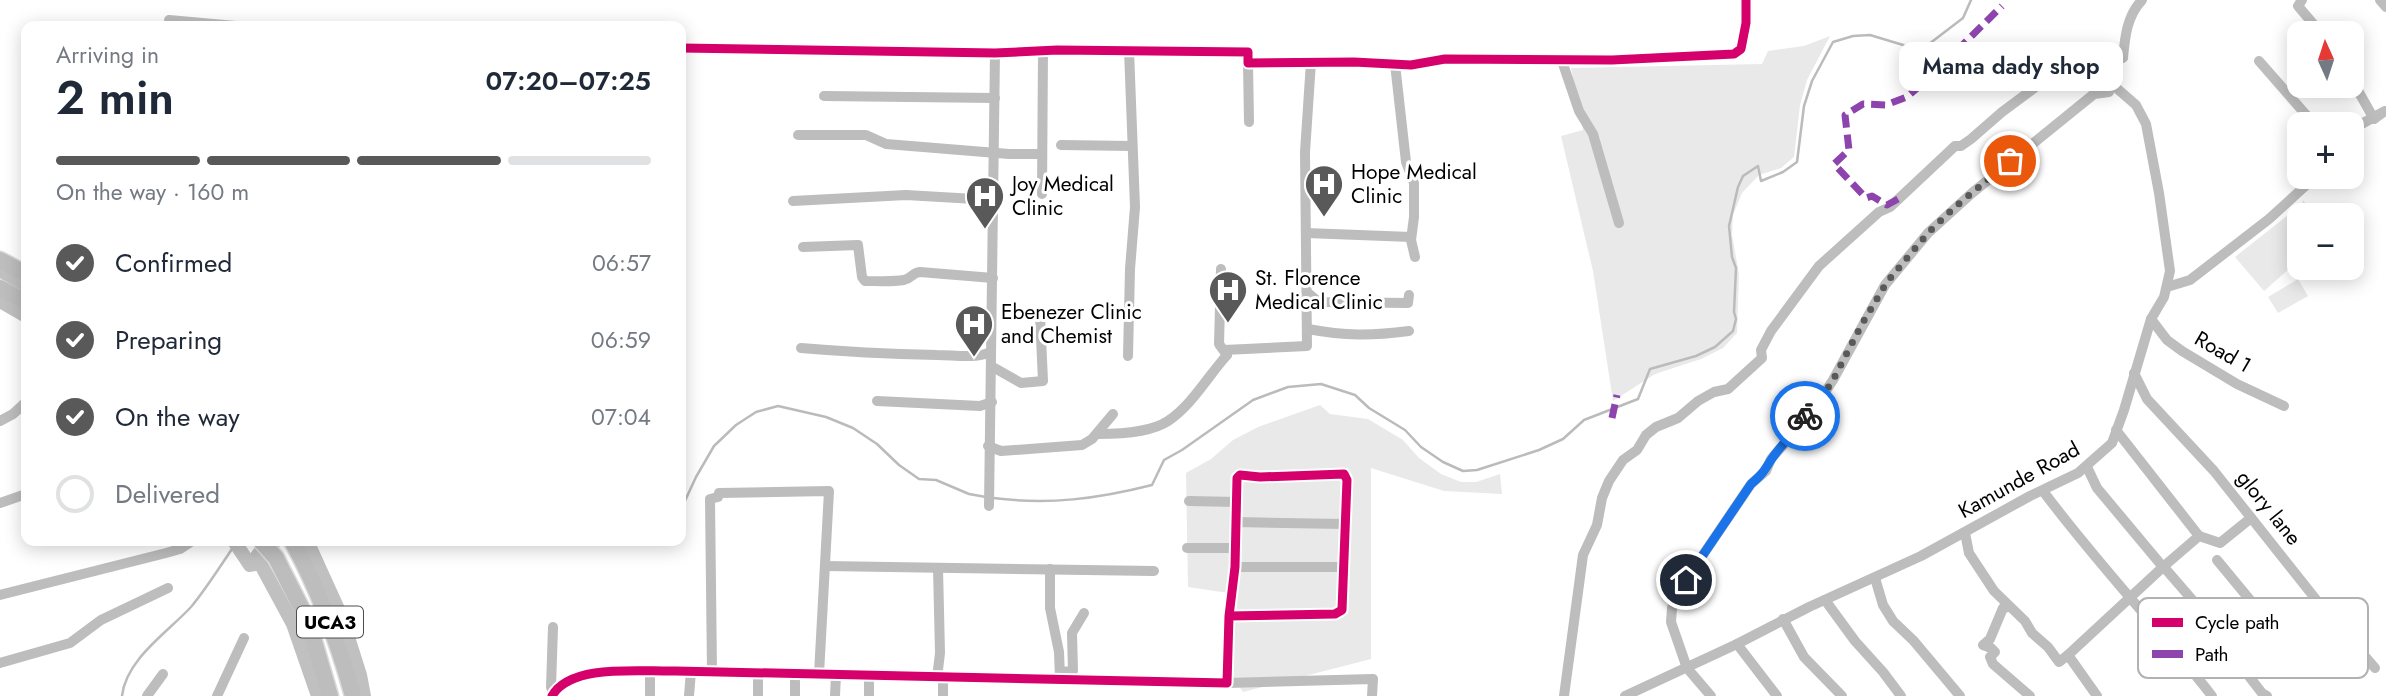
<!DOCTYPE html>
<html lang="en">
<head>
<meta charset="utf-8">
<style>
	:root { --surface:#fff; --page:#f2f2f3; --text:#1f2937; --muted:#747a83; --line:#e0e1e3; --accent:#595959 }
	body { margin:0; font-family:Jost,sans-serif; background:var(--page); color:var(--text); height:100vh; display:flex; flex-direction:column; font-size:26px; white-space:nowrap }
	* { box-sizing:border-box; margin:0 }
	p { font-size:23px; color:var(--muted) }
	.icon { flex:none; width:38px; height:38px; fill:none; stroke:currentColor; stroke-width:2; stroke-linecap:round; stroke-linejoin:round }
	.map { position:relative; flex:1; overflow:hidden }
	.drawer { position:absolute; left:21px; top:21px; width:665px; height:525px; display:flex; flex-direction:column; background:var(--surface); border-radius:14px; box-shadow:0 4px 18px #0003 }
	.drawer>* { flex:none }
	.needle { width:46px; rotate:357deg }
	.buttons { position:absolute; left:2287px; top:21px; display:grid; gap:14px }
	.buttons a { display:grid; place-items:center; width:77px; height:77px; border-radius:14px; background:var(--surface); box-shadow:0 4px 18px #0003; font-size:35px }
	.pin { position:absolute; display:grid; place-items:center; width:60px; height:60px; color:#fff; margin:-30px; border:4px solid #fff; border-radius:50%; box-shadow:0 2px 7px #0007 }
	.courier { position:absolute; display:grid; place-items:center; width:70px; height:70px; margin:-35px; border:5px solid #1a73e8; border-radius:50%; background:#fff; color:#222; box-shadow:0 2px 9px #0007 }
	.bubble { position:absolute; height:49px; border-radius:14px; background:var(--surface); box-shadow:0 4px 18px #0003; font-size:23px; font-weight:600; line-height:49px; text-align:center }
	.overview em { font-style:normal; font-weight:600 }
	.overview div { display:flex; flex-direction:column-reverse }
	.overview { display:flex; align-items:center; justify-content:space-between; height:119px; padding:0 35px }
	h1 { font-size:46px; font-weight:600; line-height:52px }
	.bar { display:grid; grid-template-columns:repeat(4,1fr); gap:10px 7px; align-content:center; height:84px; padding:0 35px }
	.bar i { height:9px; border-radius:5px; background:var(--line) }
	.bar .selected { background:var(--accent) }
	.bar p { grid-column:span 4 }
	ol { padding:0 35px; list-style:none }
	li { display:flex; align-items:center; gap:21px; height:77px }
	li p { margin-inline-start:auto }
	li .icon { padding:7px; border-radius:50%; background:var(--accent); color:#fff; stroke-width:4 }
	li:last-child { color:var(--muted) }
	li i { width:38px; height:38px; border:4px solid var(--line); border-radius:50% }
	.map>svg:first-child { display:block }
</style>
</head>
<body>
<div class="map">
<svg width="2386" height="696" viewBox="0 0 2386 696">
	<rect width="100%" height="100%" fill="#fff"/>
	<!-- green -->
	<g fill="#e9e9e9">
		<path d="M1830 36 1807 80 1800 105 1794 157 1781 168 1759 175 1742 193 1733 215 1732 235 1739 274 1737 333 1723 348 1701 359 1655 374 1613 401 1593 271 1561 136 1583 130 1571 68 1762 64 1768 51 1804 46Z"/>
		<path d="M2303 200 2315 215H2300L2299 260 2264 291 2235 257 2302 204Z"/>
		<path d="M2298 279 2308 296 2278 313 2268 297Z"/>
		<path d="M1320 405 1330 414 1368 419 1403 440 1419 458 1441 474 1461 482H1476L1500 474 1502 494 1444 491 1371 468V659L1243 692 1226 668 1235 594 1188 587 1186 473 1211 459 1233 440 1258 427Z"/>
	</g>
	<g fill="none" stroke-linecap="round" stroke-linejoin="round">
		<!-- stream -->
		<g stroke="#bbb" stroke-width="2.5">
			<path d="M993 498C1049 505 1097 499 1152 485L1164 460 1182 450 1253 400 1288 387 1321 384 1355 395 1369 408 1405 430 1421 447 1443 462 1463 471 1477 470 1539 450 1563 439 1584 420 1638 399 1650 369 1696 356 1715 347 1733 331 1736 319 1734 312 1736 268 1732 257 1729 226 1738 187 1743 176 1758 166 1761 181 1783 172 1797 162 1804 106 1812 81 1833 42 1853 36 1870 35 1913 48 1929 44 1963 18 1971 0"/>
			<path d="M681 506 684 503 696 477 714 446 736 425 756 412 778 406 826 417 853 428 877 444 899 465 919 479 936 480 969 494 986 497"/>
			<path d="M122 696C126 659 168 632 191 607 206 589 219 568 232 549"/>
		</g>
		<!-- primary casing -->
		<g stroke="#dbdbdb" stroke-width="19">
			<g id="primary">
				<path d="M0 260 26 274"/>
				<path d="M0 288 26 302"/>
				<path d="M292 541C319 590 338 642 353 696"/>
				<path d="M276 558 308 621 330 696"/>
			</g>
		</g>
		<!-- minor -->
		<g stroke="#bdbdbd" stroke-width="10">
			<path d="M2302 0 2298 6 2321 33"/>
			<path d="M2380 0 2386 7"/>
			<path d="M169 20 236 26"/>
			<path d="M681 48 995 53 1057 50 1248 52V63L1354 62 1411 65 1445 59 1612 60 1734 54 1741 49 1746 23V0"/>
			<path d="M2113 51 2123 58C2125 36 2127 16 2142 0"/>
			<path d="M1562 61 1579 111 1593 134 1619 223"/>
			<path d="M2259 61 2314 124"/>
			<path d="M1248 63 1249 122"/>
			<path d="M1395 64 1406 162 1414 183V217L1411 240 1415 257"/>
			<path d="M2352 80 2374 119"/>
			<path d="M824 96 995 98"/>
			<path d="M2352 131 2356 127 2385 111 2374 119"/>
			<path d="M798 135H866L886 144 1009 154H1042"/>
			<path d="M1061 145 1132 146"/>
			<path d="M1042 194 1043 50"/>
			<path d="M793 201 906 195 992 200"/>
			<path d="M1306 233 1411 237"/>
			<path d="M803 247 858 245 862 277 865 281C878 281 892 282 904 280 912 278 912 273 920 272L993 278"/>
			<path d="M1221 269 1219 344 1227 355"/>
			<path d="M2167 287 2190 280 2269 219 2315 177"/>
			<path d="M1308 293 1319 302 1408 303 1409 295"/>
			<path d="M2151 319 2167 340 2182 351 2237 384 2284 406"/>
			<path d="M1308 329C1345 336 1371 336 1409 331"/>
			<path d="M801 348C847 352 892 354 937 355 955 355 975 359 991 352"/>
			<path d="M1224 350 1307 346 1305 152 1311 62"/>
			<path d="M1128 356 1130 269 1135 207 1129 50"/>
			<path d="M991 366 1021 383 1043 381 1040 316"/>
			<path d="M2134 373 2147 399 2214 471 2322 607 2375 668"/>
			<path d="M877 401 980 406 992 402"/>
			<path d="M0 421 13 414 26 402"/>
			<path d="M2116 430 2199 536"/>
			<path d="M1098 434C1119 434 1150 433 1168 421 1192 405 1208 376 1227 355L1224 350H1226"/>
			<path d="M988 446 1001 451 1082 445 1092 439 1113 414"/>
			<path d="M2087 467 2097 488 2163 567"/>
			<path d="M2043 491C2096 562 2157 626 2212 696"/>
			<path d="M1189 501 1236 502"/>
			<path d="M0 503 26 494"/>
			<path d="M989 506 995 53"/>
			<path d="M1236 522 1344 524"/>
			<path d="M1965 533 1969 553 1994 591 2025 621 2032 633 2048 647 2059 662 2068 655 2097 696"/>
			<path d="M1187 548H1235"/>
			<path d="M2217 560 2298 658"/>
			<path d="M825 566 1154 571"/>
			<path d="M2163 566 2221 633 2227 648 2262 693 2267 696"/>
			<path d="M1235 567H1345"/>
			<path d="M1050 569V608L1059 652 1060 678"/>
			<path d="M1875 578 1883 605 1893 621 1913 640 1960 696"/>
			<path d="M0 595 166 553 180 549 192 541"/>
			<path d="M1825 600 1855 641 1883 672 1901 696"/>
			<path d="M2008 607 2003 608 1990 639 1983 645 1991 648 1995 652 1990 657 1993 664 2030 696"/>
			<path d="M1783 619 1804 657 1842 696"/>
			<path d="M553 627 551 687 554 696"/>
			<path d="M1737 644 1777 696"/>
			<path d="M2068 655 2163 567 2199 536 2220 543 2251 518"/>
			<path d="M0 663 70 643 101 620 168 588"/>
			<path d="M712 671 710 499 718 497 719 493 829 491 819 674"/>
			<path d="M1060 672 1073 671 1072 633 1084 613"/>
			<path d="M758 673V696"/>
			<path d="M795 673V696"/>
			<path d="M937 678 940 653 938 568"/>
			<path d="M1227 683 1373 679 1372 696"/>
			<path d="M147 696 163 674"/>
			<path d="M217 696 244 638"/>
			<path d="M552 696C571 663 641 672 676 671L1227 683 1229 616 1235 567 1237 478 1240 475 1260 477 1344 474 1347 480 1342 610 1335 614 1229 616"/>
			<path d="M650 696V672"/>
			<path d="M689 696 691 671"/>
			<path d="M835 696 836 675"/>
			<path d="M869 696V676"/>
			<path d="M943 696V678"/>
			<path d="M1564 696 1583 555 1597 525 1602 498 1609 481 1623 460 1637 450 1646 435 1656 427 1678 418 1698 401 1714 392 1728 389 1762 358 1761 350 1771 331 1819 266 1879 212 1890 207 1955 146H1961L1971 139 2002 112 2045 80 2049 73C2054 72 2078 52 2081 48H2097L2107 56 2113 51"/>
			<path d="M1625 696 1737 644 1809 607 1921 556 2030 496 2078 473 2112 443 2124 410 2151 319 2164 297 2170 271 2159 193 2146 124 2136 105 2106 79"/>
			<path d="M1711 696 1687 668 1671 622 1672 608 1686 580 1751 484 1766 471 1771 459 1801 425 1804 417 1814 409 1833 380 1885 285 1928 233 1972 193 2094 94 2109 92 2106 79 2113 51"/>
		</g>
		<!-- tertiary -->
		<path stroke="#bdbdbd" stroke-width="12" d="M260 563H253C256 551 266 545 277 541"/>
		<!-- secondary -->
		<g stroke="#c0c0c0" stroke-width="14">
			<path d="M0 270 26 285"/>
			<path d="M0 301 26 316"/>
			<path d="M234 541 250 565 260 563 293 624 318 696"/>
			<path d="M307 541 342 618 360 675 364 696"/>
		</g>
		<!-- primary -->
		<use href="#primary" stroke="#bdbdbd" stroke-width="16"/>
		<!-- primary-bridge casing -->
		<g stroke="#dbdbdb" stroke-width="19" stroke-linecap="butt">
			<path id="primary-bridge" d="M261 541 276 558"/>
		</g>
		<!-- primary-bridge -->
		<use href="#primary-bridge" stroke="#bdbdbd" stroke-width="16"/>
		<!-- quiet -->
		<g stroke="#8e44ad" stroke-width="7" stroke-dasharray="14 7" stroke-linecap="butt">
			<path d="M1898 199 1887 205 1872 196 1866 198 1834 164 1849 150 1845 115 1863 104 1886 105 1907 97 1930 77 2002 6"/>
			<path d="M1612 418 1617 395"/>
		</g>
		<!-- cycleway casing -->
		<g stroke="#fff" stroke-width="13">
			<g id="cycleway">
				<path d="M681 48 995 53 1057 50 1248 52V63L1354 62 1411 65 1445 59 1612 60 1734 54 1741 49 1746 23V0"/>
				<path d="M552 696C571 663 641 672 676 671L1227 683 1229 616 1235 567 1237 478 1240 475 1260 477 1344 474 1347 480 1342 610 1335 614 1229 616"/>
			</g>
		</g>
		<!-- cycleway -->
		<use href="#cycleway" stroke="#d6006c" stroke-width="9"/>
	</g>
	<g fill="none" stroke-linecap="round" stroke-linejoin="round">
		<!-- done -->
		<path stroke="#595959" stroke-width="7" stroke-dasharray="0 12.6" d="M1805 416 1814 409 1833 380 1862 324 1887 282 1928 233 1955 207 2010 161"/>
		<!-- route -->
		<path stroke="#1a73e8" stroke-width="9" d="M1686 580 1751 484C1765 472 1764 470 1773 457 1783 443 1796 431 1805 416"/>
	</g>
	<!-- icons -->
	<defs>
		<g id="hospital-pin" transform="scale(2.0125)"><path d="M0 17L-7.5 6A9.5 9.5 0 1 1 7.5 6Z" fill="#595959" stroke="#fff"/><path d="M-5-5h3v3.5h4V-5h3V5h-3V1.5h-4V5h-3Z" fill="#fff"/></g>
	</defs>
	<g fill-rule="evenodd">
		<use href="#hospital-pin" x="1324" y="184"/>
		<use href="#hospital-pin" x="985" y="196"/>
		<use href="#hospital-pin" x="1228" y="290"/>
		<use href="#hospital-pin" x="974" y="324"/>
	</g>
	<g text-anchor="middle" stroke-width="6" stroke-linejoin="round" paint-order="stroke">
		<!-- shield labels -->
		<rect fill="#fff" stroke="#4c4c4c" stroke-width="2" x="297" y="606.5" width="66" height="31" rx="5"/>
		<g font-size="19" font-weight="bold" fill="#000">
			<text x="330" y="629">UCA3</text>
		</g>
		<!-- poi labels -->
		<g font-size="21" fill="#000" stroke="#fff" text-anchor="start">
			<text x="1351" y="179">Hope Medical<tspan x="1351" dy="24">Clinic</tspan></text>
			<text x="1012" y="191">Joy Medical<tspan x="1012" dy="24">Clinic</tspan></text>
			<text x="1255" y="285">St. Florence<tspan x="1255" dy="24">Medical Clinic</tspan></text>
			<text x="1001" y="319">Ebenezer Clinic<tspan x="1001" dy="24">and Chemist</tspan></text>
		</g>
		<!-- street labels -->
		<g font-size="21" fill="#000" stroke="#fff">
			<text transform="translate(2223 352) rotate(30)" y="7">Road 1</text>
			<text transform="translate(2019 480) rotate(-29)" y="7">Kamunde Road</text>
			<text transform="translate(2269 508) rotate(51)" y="7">glory lane</text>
		</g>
	</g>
	<!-- legend -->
	<rect x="2138" y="598" width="230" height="80" rx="10" fill="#fff" stroke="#b2b2b2" stroke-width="2"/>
	<rect x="2152" y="618" width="31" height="9" fill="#d6006c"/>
	<rect x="2152" y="650" width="31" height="8" fill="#8e44ad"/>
	<g font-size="19" fill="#000">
		<text x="2195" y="629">Cycle path</text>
		<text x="2195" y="661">Path</text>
	</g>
</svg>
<div class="buttons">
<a><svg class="needle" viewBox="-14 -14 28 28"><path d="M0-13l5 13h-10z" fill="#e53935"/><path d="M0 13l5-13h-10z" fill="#747a83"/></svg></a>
<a>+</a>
<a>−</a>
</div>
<div class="pin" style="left:2010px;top:161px;background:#ea580c"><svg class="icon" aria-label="bag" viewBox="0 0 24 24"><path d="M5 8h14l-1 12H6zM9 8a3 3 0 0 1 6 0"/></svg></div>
<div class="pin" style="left:1686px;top:580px;background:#1f2937"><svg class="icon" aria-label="home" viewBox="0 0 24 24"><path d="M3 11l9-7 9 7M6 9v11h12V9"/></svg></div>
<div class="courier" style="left:1805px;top:416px"><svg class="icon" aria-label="bike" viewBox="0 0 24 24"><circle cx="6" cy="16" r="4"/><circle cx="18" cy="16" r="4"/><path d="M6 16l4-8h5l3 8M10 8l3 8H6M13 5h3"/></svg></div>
<div class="bubble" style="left:1899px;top:42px;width:224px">Mama dady shop</div>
<section class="drawer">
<div class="overview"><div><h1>2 min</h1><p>Arriving in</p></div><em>07:20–07:25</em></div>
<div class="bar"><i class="selected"></i><i class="selected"></i><i class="selected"></i><i></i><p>On the way · 160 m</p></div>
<ol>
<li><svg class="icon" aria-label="check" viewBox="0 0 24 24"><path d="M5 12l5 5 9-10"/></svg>Confirmed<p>06:57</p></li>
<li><svg class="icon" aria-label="check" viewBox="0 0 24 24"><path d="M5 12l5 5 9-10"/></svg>Preparing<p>06:59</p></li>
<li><svg class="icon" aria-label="check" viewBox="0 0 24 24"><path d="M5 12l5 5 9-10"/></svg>On the way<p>07:04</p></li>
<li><i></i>Delivered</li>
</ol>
</section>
</div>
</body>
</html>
